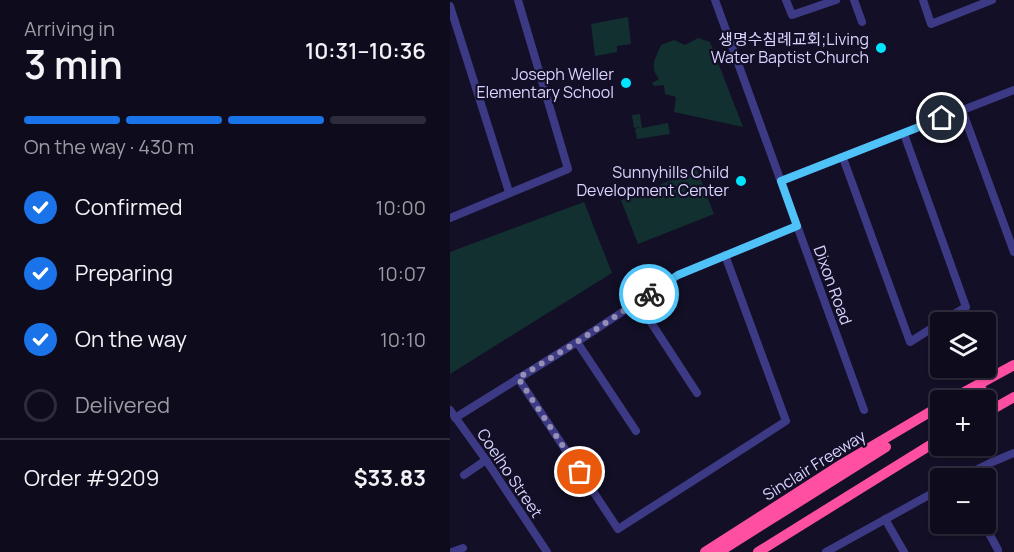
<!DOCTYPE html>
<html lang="en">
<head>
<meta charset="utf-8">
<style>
	:root { --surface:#0e0b1c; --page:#171425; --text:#f1f3f6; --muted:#9b9ba3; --line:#2e2b3b; --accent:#1a73e8 }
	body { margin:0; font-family:Manrope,"Noto Sans KR",sans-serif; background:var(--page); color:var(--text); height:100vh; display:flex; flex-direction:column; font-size:22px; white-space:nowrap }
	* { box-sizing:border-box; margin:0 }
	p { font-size:20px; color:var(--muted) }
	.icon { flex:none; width:33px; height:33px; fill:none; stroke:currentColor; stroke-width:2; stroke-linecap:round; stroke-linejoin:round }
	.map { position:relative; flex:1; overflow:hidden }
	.drawer { display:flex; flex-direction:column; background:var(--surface); width:450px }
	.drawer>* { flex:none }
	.buttons { position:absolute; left:480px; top:312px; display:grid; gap:12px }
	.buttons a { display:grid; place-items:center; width:66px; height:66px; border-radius:6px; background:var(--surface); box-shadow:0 2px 4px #0004,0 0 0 2px var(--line); font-size:30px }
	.pin { position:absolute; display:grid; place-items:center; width:51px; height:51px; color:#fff; margin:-26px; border:3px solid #fff; border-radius:50%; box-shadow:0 2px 6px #0007 }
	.courier { position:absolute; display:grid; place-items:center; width:60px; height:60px; margin:-30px; border:4px solid #4fc3f7; border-radius:50%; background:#fff; color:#222; box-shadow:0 2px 8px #0007 }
	.summary em { font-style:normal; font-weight:600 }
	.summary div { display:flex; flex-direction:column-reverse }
	.summary { display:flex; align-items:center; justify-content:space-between; height:102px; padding:0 24px }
	h1 { font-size:39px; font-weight:600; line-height:45px }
	.bar { display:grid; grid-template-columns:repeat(4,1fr); gap:9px 6px; align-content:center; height:72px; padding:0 24px }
	.bar i { height:8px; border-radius:4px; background:var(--line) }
	.bar .active { background:var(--accent) }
	.bar p { grid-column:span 4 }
	.line { display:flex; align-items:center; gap:15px; padding:0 24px; border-top:2px solid var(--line) }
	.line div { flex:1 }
	ol { padding:0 24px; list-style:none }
	li { display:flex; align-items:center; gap:18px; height:66px }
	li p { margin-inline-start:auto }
	li .icon { padding:6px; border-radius:50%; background:var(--accent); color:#fff; stroke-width:4 }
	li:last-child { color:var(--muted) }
	li i { width:33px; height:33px; border:3px solid var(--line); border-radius:50% }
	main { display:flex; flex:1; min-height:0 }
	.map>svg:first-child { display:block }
</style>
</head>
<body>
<main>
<section class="drawer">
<div class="summary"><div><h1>3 min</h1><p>Arriving in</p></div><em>10:31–10:36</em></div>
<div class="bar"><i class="active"></i><i class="active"></i><i class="active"></i><i></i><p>On the way · 430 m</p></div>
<ol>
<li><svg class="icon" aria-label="check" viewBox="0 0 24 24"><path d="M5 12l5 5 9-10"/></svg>Confirmed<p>10:00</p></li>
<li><svg class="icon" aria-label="check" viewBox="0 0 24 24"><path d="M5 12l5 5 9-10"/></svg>Preparing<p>10:07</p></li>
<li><svg class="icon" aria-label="check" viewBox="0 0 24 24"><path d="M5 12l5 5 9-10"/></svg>On the way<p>10:10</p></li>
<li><i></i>Delivered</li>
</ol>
<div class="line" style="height:78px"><div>Order #9209</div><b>$33.83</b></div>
</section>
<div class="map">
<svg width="564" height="552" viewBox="0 0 564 552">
	<rect width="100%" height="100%" fill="#130f26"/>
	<!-- green -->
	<g fill="#12302f">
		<path d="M178 17 181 44 167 46V52L145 56 141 24Z"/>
		<path d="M248 38 260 42 293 127 224 112 226 97 215 94 214 85 204 86 202 83 209 79C199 65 205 60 211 45L224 40 235 45Z"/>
		<path d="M190 114 192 128 218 123 220 134 187 139 185 129 191 127 184 128 182 115Z"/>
		<path d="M247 170 264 214 188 244 171 200Z"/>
		<path d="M134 202 162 273 0 374V252Z"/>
	</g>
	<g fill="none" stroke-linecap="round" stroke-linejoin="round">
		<!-- minor -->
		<g stroke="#3d3a85" stroke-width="8">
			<path d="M265 0 414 410"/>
			<path d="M336 0 342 15 386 0"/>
			<path d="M404 0 412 22"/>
			<path d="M473 0 481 24 542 0"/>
			<path d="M0 6 59 192"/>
			<path d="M512 110 564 252"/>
			<path d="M454 134 516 307 491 322"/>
			<path d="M393 158 460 342 490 323"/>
			<path d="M331 181 564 90"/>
			<path d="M0 218 118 169 68 0"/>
			<path d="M187 301 247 393"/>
			<path d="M127 342 186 431"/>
			<path d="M68 378 168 529 336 421 275 255"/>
			<path d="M0 410 36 460 97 552"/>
			<path d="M5 418 127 342 228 275 347 226"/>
			<path d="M14 475 36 460"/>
			<path d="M510 478 540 463 564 453"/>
			<path d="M435 519 454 552"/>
			<path d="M534 524 548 550"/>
			<path d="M2 552 13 548"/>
			<path d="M376 552 490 489"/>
		</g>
		<!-- highway -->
		<g stroke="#ff4fa3" stroke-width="10">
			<path d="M500 400 564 365"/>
			<path d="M515 400 532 390"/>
			<path d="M536 413 564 397"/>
			<path d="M255 552 392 464 490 406"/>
			<path d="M269 552 436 447"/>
			<path d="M308 552 490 439"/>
		</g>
	</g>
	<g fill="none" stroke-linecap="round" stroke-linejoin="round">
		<!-- done -->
		<path stroke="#948fb3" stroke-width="6" stroke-dasharray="0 10.8" d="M130 472 68 378 127 342 199 294"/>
		<!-- route -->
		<path stroke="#4fc3f7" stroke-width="8" d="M199 294 228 275 347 226 331 181 492 118"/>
	</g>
	<!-- markers -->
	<g fill="#00e5ff" stroke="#130f26" stroke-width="2">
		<circle cx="431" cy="48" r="6"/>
		<circle cx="176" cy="83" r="6"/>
		<circle cx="291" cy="181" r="6"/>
	</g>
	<g text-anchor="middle" stroke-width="4.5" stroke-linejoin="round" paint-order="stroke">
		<!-- poi labels -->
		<g font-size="16" fill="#d9d4ff" stroke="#130f26" text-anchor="end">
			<text x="419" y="45">생명수침례교회;Living<tspan x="419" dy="18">Water Baptist Church</tspan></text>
			<text x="164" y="80">Joseph Weller<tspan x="164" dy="18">Elementary School</tspan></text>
			<text x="279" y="178">Sunnyhills Child<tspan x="279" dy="18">Development Center</tspan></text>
		</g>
		<!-- street labels -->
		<g font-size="16" fill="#d9d4ff" stroke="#130f26">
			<text transform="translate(383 285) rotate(70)" y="6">Dixon Road</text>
			<text transform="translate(364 465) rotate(-32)" y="6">Sinclair Freeway</text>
			<text transform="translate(60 473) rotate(56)" y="6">Coelho Street</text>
		</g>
	</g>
</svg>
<div class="buttons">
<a><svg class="icon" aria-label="layers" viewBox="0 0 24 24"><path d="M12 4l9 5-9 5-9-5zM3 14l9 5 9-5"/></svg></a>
<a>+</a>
<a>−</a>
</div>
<div class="pin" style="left:130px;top:472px;background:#ea580c"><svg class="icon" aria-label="bag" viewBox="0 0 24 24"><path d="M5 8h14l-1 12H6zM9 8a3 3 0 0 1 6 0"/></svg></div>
<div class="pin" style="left:492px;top:118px;background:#1f2937"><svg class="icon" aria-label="home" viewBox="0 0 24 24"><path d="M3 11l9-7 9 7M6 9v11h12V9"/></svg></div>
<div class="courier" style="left:199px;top:294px"><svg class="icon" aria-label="bike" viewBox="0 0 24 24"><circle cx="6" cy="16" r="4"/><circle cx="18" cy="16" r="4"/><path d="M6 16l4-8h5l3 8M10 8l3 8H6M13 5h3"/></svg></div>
</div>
</main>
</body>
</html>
